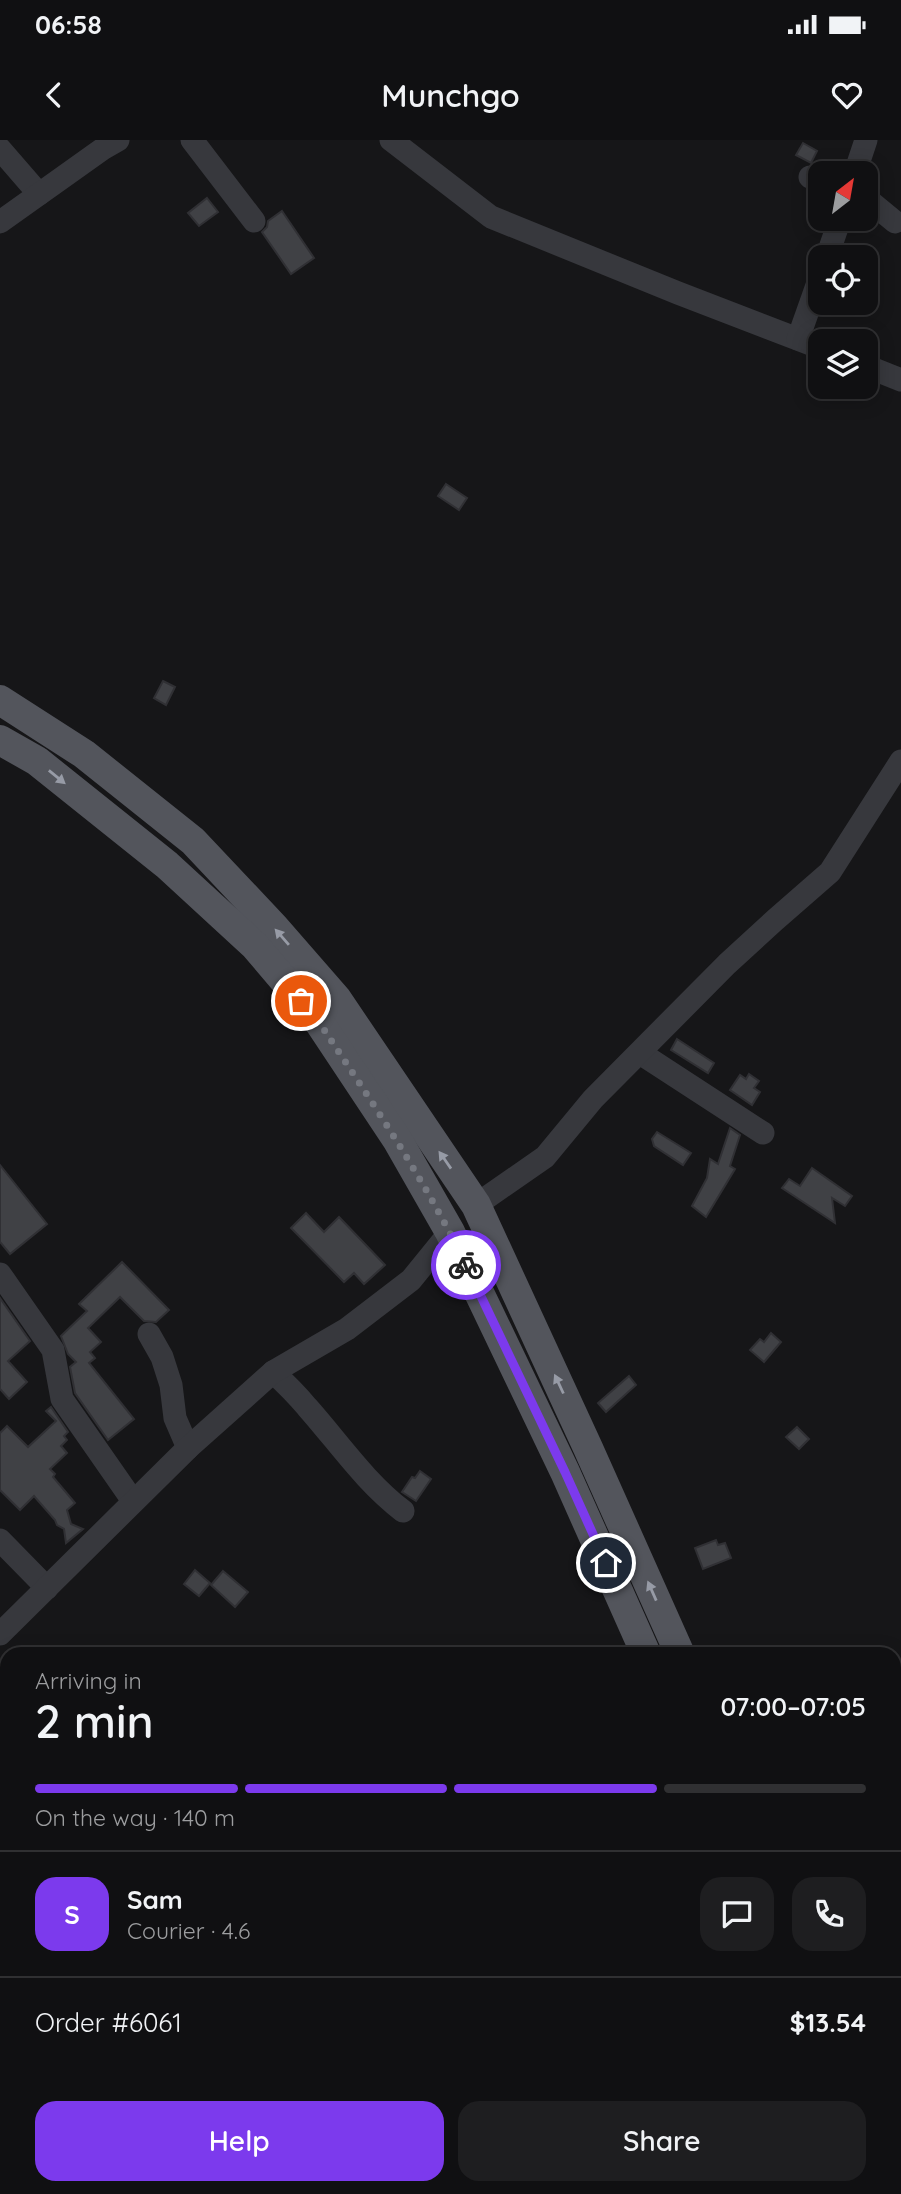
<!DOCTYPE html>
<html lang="en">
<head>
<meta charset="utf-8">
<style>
	:root { --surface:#101012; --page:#1e1e20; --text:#f1f3f6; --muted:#9c9d9f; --line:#303032; --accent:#7c3aed }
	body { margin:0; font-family:Quicksand,sans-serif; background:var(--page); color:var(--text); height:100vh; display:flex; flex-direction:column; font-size:26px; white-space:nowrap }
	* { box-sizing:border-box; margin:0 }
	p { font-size:23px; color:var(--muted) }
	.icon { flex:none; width:38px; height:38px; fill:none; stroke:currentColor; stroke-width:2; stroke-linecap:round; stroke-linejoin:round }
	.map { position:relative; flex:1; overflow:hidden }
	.side { position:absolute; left:0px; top:1507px; width:901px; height:548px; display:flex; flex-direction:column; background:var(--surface); border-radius:21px 21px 0 0; box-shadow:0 4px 18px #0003,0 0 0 2px var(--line) }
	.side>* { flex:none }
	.needle { width:46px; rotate:31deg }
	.controls { position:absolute; left:808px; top:21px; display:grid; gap:14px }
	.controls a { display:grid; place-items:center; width:70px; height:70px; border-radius:14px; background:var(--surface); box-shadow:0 4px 18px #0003,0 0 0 2px var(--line); font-size:35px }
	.pin { position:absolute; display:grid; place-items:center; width:60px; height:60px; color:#fff; margin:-30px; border:4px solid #fff; border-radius:50%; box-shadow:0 2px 7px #0007 }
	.courier { position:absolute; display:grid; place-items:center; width:70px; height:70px; margin:-35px; border:5px solid #7c3aed; border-radius:50%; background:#fff; color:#222; box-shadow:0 2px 9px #0007 }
	.overview em { font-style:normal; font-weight:600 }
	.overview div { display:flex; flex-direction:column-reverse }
	.overview { display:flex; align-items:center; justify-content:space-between; height:119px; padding:0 35px }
	h1 { font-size:46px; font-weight:600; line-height:52px }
	.bar { display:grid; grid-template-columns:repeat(4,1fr); gap:10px 7px; align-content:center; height:84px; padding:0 35px }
	.bar i { height:9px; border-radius:5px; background:var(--line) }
	.bar .current { background:var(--accent) }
	.bar p { grid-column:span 4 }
	.line { display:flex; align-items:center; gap:18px; padding:0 35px; border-top:2px solid var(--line) }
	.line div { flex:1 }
	.round { display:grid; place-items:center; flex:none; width:74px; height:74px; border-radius:21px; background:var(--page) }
	.primary-button { display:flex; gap:14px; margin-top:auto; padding:14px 35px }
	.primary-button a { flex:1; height:80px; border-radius:21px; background:var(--accent); color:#fff; font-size:28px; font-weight:600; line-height:80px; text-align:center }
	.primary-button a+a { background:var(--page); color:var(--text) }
	.status { display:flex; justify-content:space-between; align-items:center; height:49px; padding:0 35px; background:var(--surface); direction:ltr }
	.status svg { height:19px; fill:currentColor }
	header { display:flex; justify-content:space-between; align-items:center; height:91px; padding:0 35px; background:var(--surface); font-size:32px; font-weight:600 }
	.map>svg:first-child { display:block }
</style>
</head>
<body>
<div class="status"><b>06:58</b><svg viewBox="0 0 49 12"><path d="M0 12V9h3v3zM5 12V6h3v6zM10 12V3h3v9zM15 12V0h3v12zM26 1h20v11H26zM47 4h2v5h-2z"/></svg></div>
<header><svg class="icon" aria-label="back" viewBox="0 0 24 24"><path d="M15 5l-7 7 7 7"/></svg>Munchgo<svg class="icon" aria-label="heart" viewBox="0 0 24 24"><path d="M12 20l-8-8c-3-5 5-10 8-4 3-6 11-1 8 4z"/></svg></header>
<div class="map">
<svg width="901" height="2054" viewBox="0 0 901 2054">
	<rect width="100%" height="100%" fill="#161618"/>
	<!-- building -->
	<g fill="#404145" stroke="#303034" stroke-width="2">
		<path d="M803 3 817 11 811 23 796 15Z"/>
		<path d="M207 58 218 72 199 86 188 73Z"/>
		<path d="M282 71 314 118 291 134 262 92 267 87 268 81Z"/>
		<path d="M446 344 467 358 459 370 438 356Z"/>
		<path d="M163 541 175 547 166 565 154 558Z"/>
		<path d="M677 899 714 923 708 933 671 910Z"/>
		<path d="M749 934 759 941 754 948 760 952 752 965 730 950 740 935 746 939Z"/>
		<path d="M730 988 740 995 730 1026 735 1029 706 1077 692 1066 707 1038 710 1019 718 1024Z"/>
		<path d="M657 992 691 1013 683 1025 654 1006 652 999Z"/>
		<path d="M0 1025 47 1084 10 1114 0 1102Z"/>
		<path d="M812 1028 852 1056 845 1066 832 1058 835 1083 782 1048 789 1039 800 1046Z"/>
		<path d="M306 1073 324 1092 339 1077 385 1125 364 1144 354 1133 344 1142 291 1088Z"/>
		<path d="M122 1122 169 1170 156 1182 144 1181 120 1157 88 1188 101 1202 90 1212 95 1218 89 1223 134 1279 108 1300 75 1253 70 1227 76 1222 68 1214 61 1196 87 1171 79 1164Z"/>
		<path d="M0 1158 30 1201 8 1221 27 1242 9 1259 0 1249Z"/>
		<path d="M771 1193 781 1202 764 1222 750 1210 760 1199 764 1202Z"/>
		<path d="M629 1236 636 1245 606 1272 598 1263Z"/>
		<path d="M51 1267 68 1292 64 1296 67 1300 61 1306 67 1313 50 1329 55 1334 53 1337 75 1363 67 1370 71 1384 83 1389 66 1403 64 1389 57 1385 55 1380 34 1356 20 1370 0 1350V1293L7 1286 28 1307 56 1281 46 1271Z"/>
		<path d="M797 1287 809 1299 799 1309 786 1297Z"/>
		<path d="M420 1331 431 1339 416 1361 402 1352 412 1337 415 1338Z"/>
		<path d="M716 1400 718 1405 725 1403 731 1418 703 1429 695 1408Z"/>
		<path d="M195 1430 210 1443 199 1456 184 1444Z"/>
		<path d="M223 1431 248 1452 235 1467 211 1445Z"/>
	</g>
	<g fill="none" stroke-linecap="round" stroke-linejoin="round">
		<!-- minor -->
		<g stroke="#37383d" stroke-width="23">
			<path d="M192 0 254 81"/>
			<path d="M391 0 491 77 678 153 821 208"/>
			<path d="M0 9 39 54"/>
			<path d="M855 33 866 0"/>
			<path d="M810 37 821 39"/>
			<path d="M866 58 895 82"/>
			<path d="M0 82 104 8 118 0"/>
			<path d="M827 117 840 79"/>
			<path d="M798 199 821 134"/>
			<path d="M866 226 901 240"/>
			<path d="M640 913 763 993"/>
			<path d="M476 1065 545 1017 593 959 727 824 775 780 830 732 901 621"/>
			<path d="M0 1134 53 1210 62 1259 133 1361"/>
			<path d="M149 1194 162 1217 171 1245 175 1278 188 1308"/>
			<path d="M273 1232C285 1243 297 1255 307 1267 339 1303 365 1342 403 1371"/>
			<path d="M0 1400 47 1448"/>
			<path d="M0 1494 188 1308 273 1232 347 1189 411 1140 450 1092"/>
			<path d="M894 1724 901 1720"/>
			<path d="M894 1861 901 1862"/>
			<path d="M267 2054 280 2048"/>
		</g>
		<!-- major -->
		<g stroke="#53555c" stroke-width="30">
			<path d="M0 560 84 614 193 701 275 788 336 858 476 1065 588 1308 680 1514"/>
			<path d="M0 600 37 621 167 725 255 806 317 879 398 1001 450 1092 565 1332 646 1514"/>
			<path d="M894 1989 901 2004"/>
			<path d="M889 2048 892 2054"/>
		</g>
	</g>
	<!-- one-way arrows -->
	<defs><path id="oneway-solid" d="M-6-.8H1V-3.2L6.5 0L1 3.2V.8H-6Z" transform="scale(1.75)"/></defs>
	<g fill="#979ba6">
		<use href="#oneway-solid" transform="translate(57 637) rotate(39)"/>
		<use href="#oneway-solid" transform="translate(282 797) rotate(-131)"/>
		<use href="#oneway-solid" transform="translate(445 1020) rotate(-125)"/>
		<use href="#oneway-solid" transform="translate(559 1244) rotate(-115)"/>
		<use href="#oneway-solid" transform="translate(652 1451) rotate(-114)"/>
	</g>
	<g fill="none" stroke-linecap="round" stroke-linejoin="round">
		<!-- done -->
		<path stroke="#757880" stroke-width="7" stroke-dasharray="0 12.6" d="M301 861 317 879C370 959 424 1038 466 1125"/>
		<!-- route -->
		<path stroke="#7c3aed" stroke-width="9" d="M466 1125 565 1332 606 1423"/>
	</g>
</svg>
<div class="controls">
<a><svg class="needle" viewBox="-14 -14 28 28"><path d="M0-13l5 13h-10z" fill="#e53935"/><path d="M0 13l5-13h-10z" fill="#9c9d9f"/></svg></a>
<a><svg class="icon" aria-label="locate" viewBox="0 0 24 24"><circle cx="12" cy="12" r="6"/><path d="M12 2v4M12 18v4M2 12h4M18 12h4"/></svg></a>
<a><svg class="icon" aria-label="layers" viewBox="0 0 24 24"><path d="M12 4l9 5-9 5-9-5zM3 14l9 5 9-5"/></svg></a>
</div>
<div class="pin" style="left:301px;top:861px;background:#ea580c"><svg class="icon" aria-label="bag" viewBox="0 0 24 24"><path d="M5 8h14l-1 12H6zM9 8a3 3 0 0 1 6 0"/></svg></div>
<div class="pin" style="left:606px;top:1423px;background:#1f2937"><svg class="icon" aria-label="home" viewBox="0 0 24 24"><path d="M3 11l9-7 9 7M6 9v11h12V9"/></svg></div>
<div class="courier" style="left:466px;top:1125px"><svg class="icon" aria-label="bike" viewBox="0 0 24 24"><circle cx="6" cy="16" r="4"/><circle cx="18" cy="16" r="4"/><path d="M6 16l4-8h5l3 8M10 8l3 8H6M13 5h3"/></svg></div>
<section class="side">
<div class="overview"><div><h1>2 min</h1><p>Arriving in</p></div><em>07:00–07:05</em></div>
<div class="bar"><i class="current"></i><i class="current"></i><i class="current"></i><i></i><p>On the way · 140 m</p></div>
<div class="line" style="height:126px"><b class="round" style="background:var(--accent);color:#fff">S</b><div><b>Sam</b><p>Courier · 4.6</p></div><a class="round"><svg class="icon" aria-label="chat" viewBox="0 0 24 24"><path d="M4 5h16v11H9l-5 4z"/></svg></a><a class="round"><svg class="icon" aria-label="phone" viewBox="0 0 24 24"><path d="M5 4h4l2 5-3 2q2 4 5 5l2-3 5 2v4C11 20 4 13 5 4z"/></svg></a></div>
<div class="line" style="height:91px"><div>Order #6061</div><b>$13.54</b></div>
<div class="primary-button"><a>Help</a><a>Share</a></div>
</section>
</div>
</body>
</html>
